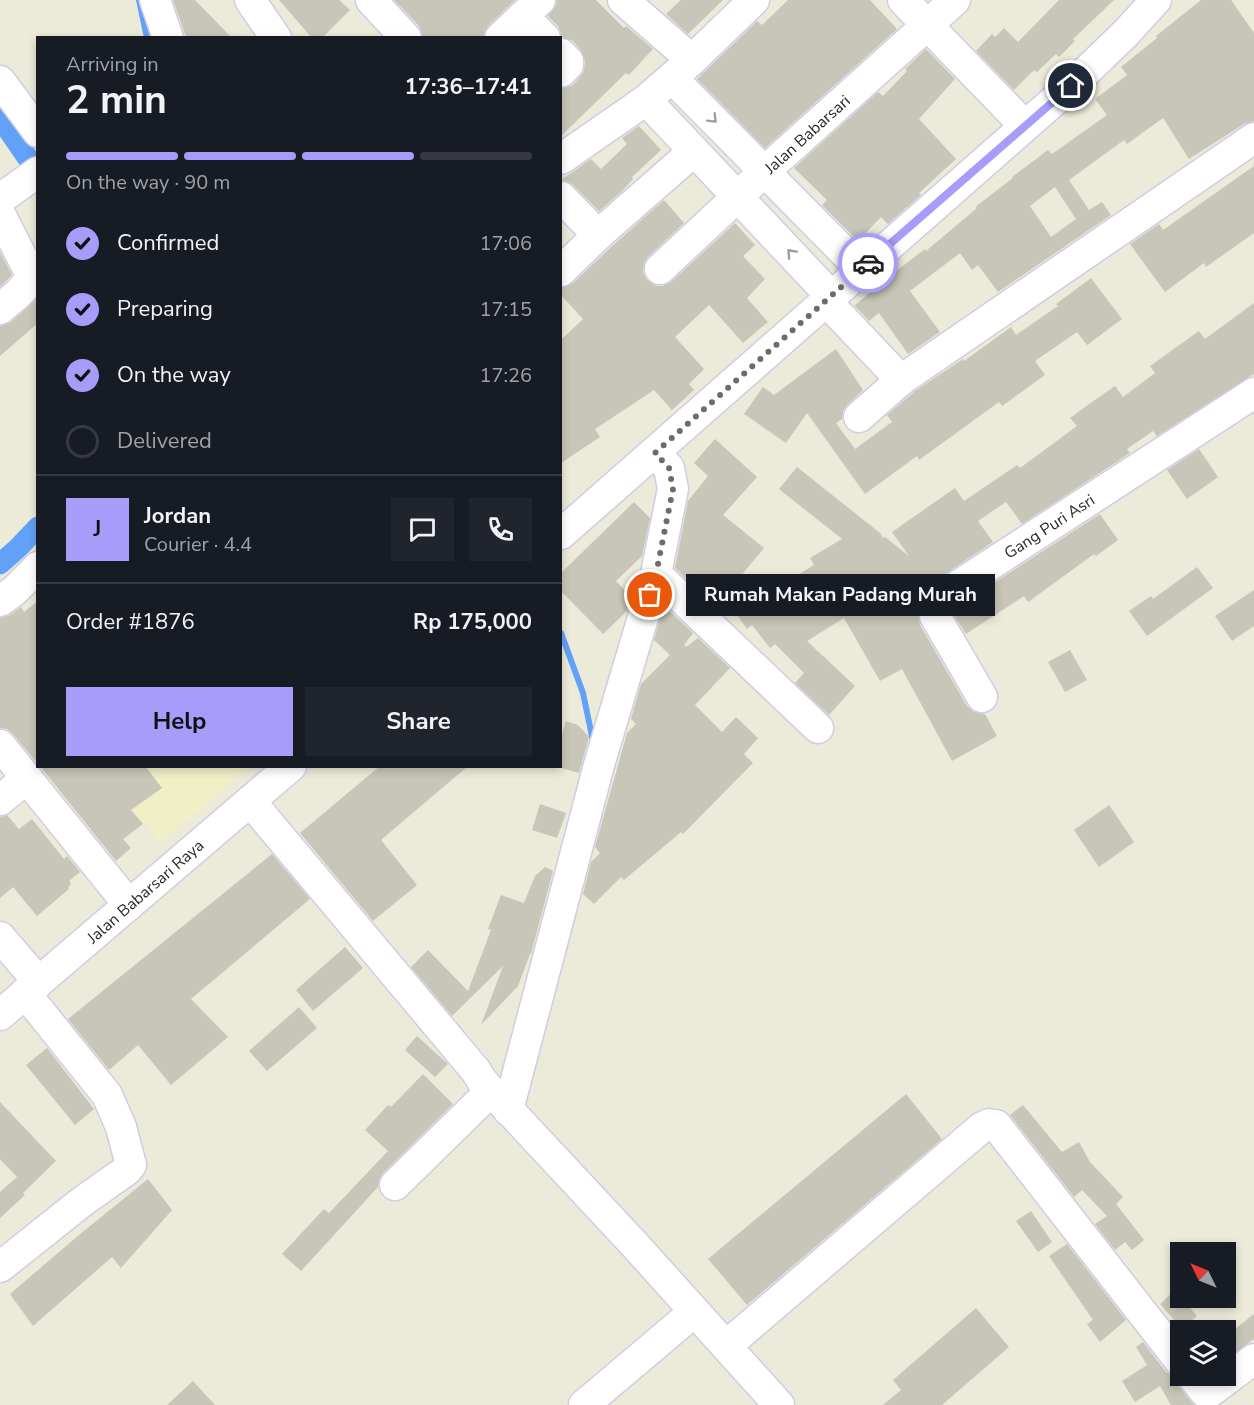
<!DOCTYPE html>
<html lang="en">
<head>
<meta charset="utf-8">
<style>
	:root { --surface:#171b24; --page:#20242c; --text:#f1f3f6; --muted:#9ea1a6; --line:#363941; --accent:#a79cfa }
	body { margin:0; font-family:"Nunito Sans",sans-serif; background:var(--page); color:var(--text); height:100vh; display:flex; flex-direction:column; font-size:22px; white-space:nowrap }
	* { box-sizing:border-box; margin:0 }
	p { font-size:20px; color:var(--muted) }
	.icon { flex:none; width:33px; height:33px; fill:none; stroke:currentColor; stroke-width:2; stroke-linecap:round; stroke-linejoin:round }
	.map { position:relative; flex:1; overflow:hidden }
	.drawer { position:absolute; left:36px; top:36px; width:526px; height:732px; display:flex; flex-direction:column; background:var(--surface); border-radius:0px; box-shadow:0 3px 9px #0003 }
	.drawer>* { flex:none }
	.needle { width:39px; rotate:313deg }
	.controls { position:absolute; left:1170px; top:1242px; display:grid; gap:12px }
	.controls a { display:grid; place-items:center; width:66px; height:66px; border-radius:0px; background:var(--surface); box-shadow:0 3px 9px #0003; font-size:30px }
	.pin { position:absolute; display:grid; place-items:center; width:51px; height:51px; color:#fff; margin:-26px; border:3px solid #fff; border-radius:50%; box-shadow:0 2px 6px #0007 }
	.courier { position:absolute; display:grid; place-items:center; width:60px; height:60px; margin:-30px; border:4px solid #a79cfa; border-radius:50%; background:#fff; color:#222; box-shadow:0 2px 8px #0007 }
	.bubble { position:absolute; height:42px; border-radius:0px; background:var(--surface); box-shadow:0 3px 9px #0003; font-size:20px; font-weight:700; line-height:42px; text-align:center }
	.summary em { font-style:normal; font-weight:700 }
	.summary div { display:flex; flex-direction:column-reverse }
	.summary { display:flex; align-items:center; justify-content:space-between; height:102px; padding:0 30px }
	h1 { font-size:39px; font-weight:700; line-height:45px }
	.bar { display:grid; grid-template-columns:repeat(4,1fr); gap:9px 6px; align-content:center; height:72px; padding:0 30px }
	.bar i { height:8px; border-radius:4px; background:var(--line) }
	.bar .active { background:var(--accent) }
	.bar p { grid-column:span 4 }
	.line { display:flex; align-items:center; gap:15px; padding:0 30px; border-top:2px solid var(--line) }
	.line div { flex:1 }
	.round { display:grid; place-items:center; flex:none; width:63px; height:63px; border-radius:0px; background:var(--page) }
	ol { padding:0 30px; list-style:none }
	li { display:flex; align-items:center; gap:18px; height:66px }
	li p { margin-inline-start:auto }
	li .icon { padding:6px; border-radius:50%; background:var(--accent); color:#111; stroke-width:4 }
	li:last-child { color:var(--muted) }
	li i { width:33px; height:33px; border:3px solid var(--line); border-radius:50% }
	.action { display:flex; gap:12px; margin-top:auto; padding:12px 30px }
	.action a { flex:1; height:69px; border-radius:0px; background:var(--accent); color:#111; font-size:24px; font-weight:700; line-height:69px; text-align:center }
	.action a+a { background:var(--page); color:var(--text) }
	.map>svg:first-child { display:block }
</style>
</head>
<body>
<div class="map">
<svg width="1254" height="1405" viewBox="0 0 1254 1405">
	<rect width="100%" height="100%" fill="#ecead8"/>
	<!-- education -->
	<path fill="#f0efc6" d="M97 767H249L161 843Z"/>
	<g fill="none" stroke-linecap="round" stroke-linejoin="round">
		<!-- stream -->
		<g stroke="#62a1f8" stroke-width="6">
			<path d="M139 0 147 38"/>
			<path d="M561 633 583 693 593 741"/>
		</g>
		<!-- canal -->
		<g stroke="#62a1f8" stroke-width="21">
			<path d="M0 118 38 173"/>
			<path d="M0 564 18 548 38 527"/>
		</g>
	</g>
	<!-- building -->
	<g fill="#c7c6b8" fill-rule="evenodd">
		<path d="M173 0H195L232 38H188L185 34Z"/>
		<path d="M279 0H339L350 10 322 38H312Z"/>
		<path d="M394 0H515L488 26 483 38H423L419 26Z"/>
		<path d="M557 0H596L624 28 626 26 653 49 629 75 626 73 561 136V89L573 85 580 77 584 71 585 61 580 49 573 41 562 37 558 26 548 16 556 5Z"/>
		<path d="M681 0H723L688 34 666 14Z"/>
		<path d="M788 0H870L897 29 765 148 697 79 757 21 762 25Z"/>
		<path d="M1059 0H1114L1073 39 1075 41 1059 57 1056 54 1037 72 1034 70 1014 90 976 51 992 34 995 37 1004 28 1018 42Z"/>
		<path d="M1201 0H1231L1254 33V121L1244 124 1189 159 1163 118 1127 144 1124 140 1069 180 1089 210 1102 202 1111 215 998 292 978 265 972 270 960 253 910 291 940 332 908 354 879 313 869 321 856 307 854 306 891 275 925 249 926 251 977 208 975 207 1013 178 1012 177 1048 150 1052 154 1107 115 1095 99 1127 75 1121 67 1157 38 1156 36ZM1055 187 1076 219 1051 237 1030 206Z"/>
		<path d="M926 49 955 79 919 119 956 159 919 193 921 195 888 224 881 217 858 241 822 205 827 200 794 168 878 92 883 96 907 71 905 69Z"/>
		<path d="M639 126 661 150 632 177 633 179 621 192 599 211 573 185 566 181 561 180 591 159 601 169 627 144 622 138Z"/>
		<path d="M1254 166V233L1206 267 1204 263 1165 292 1130 244 1159 224 1163 230Z"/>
		<path d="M664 200 684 223 648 257 644 263 643 272 647 280 656 286H663L671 282 735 223 755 245 743 256 765 279 747 298 768 322 743 343 709 305 675 337 704 369 689 384 694 390 672 410 654 390 595 429 600 437 561 463V340L583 319 561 295V288L573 283 610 248Z"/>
		<path d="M0 252 12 275 0 287Z"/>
		<path d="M1091 278 1122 319 1087 345 1077 332 1035 361 1045 375 1002 406 999 402 919 460 917 456 865 494 807 413 786 443 744 414 763 387 774 395 836 349 863 390 847 405 843 411 842 419 836 423 855 449 892 422 887 415 915 391 963 359 964 361 1011 327 1016 335 1058 306 1056 304Z"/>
		<path d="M38 298V323L0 356V326L11 322Z"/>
		<path d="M1254 303V374L1157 436 1153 431 1127 449 1130 453 1022 524 1006 502 978 521 993 542 933 582 920 598 918 607 920 625 967 706 974 712 985 714 997 736 952 761 902 669 880 681 844 618 807 641 855 686 829 715 795 683 804 673 775 644 770 648 752 625 747 629 735 612 762 593 764 596 814 565 810 558 842 539 779 489 797 467 880 533 883 538 885 537 909 556 892 532 955 488 964 501 1017 465 1020 468 1077 426 1070 418 1092 402 1115 386 1123 397 1155 373 1150 366 1199 331 1205 339Z"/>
		<path d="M715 439 757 477 723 515 764 548 715 607 675 568 688 501 708 476 694 463Z"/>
		<path d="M1199 449 1218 477 1187 499 1167 470Z"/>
		<path d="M634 502 650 518 642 556 616 581 631 597 627 611 603 634 561 591V573Z"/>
		<path d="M1100 514 1118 540 1096 556 1094 554 1028 602 1024 596 966 634 952 612 955 608Z"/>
		<path d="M1197 567 1213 588 1147 636 1129 611 1151 596 1153 599Z"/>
		<path d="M1254 590V626L1232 641 1215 616Z"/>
		<path d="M38 601V764L13 734 7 729 0 728V618L10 615 21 607 24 612Z"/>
		<path d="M664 606 693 633 684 645 686 647 698 638 730 668 695 705 722 732 736 717 758 738 744 754 753 763 683 834 681 832 624 880 621 877 594 904 583 894 591 862 600 853 595 847 627 733 636 724 631 719 641 684 670 655 654 640Z"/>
		<path d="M1070 650 1087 680 1065 692 1048 662Z"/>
		<path d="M566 721 578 725 589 737 579 773 561 768V738Z"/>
		<path d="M40 766H145L162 788 131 810 143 824 123 839 131 848 116 861Z"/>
		<path d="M380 766H468L381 840 417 885 373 921 300 833Z"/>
		<path d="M540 804 566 813 557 838 532 830Z"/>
		<path d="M1109 805 1134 842 1099 867 1074 830Z"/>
		<path d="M7 815 19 829 32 819 64 859 67 856 80 872 69 881 71 884 68 888 69 889 37 916 13 887 0 898V817Z"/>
		<path d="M272 854 310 899 191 999 228 1037 171 1085 138 1045 109 1070 68 1019Z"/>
		<path d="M545 867 553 871 531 954H530L518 986 481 1025 503 966 452 1016 411 967 428 950 468 991 491 930 488 929 501 895 524 903 535 876Z"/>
		<path d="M345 947 363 968 313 1011 296 990Z"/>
		<path d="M299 1007 317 1028 267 1071 249 1051Z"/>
		<path d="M417 1036 448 1064 435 1077 405 1050Z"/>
		<path d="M47 1048 94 1109 75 1125 26 1065Z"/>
		<path d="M423 1074 453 1104 383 1173 379 1180 378 1187 301 1271 282 1254 324 1209 329 1213 388 1151 365 1130 388 1105 391 1107Z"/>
		<path d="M906 1094 942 1139 747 1305 708 1259Z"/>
		<path d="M0 1102 56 1161 23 1193 25 1195 0 1218V1192L17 1177 0 1159Z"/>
		<path d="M1023 1105 1062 1152 1079 1142 1090 1162 1123 1197 1116 1204 1144 1240 1132 1250 1125 1242 1115 1250 1095 1224 1107 1216 1082 1190 1074 1197 1010 1115Z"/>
		<path d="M148 1179 172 1210 121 1268 112 1257 33 1326 10 1294 79 1235Z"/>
		<path d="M1031 1211 1052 1242 1038 1252 1016 1221Z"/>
		<path d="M1067 1244 1126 1320 1100 1342 1087 1324 1093 1320 1049 1256Z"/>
		<path d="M1175 1290 1197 1316 1182 1329 1160 1304Z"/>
		<path d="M976 1308 1009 1347 942 1405H883L901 1390 893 1380Z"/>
		<path d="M1254 1314V1339L1226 1359V1336Z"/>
		<path d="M1143 1342 1166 1372 1175 1377 1179 1387 1194 1405H1171L1160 1386 1135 1402 1122 1381 1147 1365 1136 1347Z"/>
		<path d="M193 1381 215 1405H167Z"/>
	</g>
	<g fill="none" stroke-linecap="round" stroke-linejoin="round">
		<!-- minor casing -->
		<g stroke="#d0cde3" stroke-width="33">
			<g id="minor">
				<path d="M155 0 168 38"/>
				<path d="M250 0 276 38"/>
				<path d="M371 0 406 38"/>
				<path d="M623 0 692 60"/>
				<path d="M903 0 1025 126"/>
				<path d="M523 16 545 38"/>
				<path d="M500 38 540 0"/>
				<path d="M561 54 568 61V65L561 72"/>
				<path d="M672 78 861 269"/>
				<path d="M0 81 38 132"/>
				<path d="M646 100 831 296"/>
				<path d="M561 159 646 100 692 60 754 0"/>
				<path d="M561 197 598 235"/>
				<path d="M0 199 38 172"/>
				<path d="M0 214 30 273C29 289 11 299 0 309"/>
				<path d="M660 269 765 171 955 0"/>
				<path d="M561 271 598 235 694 151"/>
				<path d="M826 301 901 380"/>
				<path d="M859 417 901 380 1254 138"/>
				<path d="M561 534 1071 86 1126 33 1156 0"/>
				<path d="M656 574 818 728"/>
				<path d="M0 601 14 591 38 567"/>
				<path d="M982 697 935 616V607L942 596 1254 393"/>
				<path d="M0 745 129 905"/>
				<path d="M0 800 27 778"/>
				<path d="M250 801 476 1071 482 1081 634 1244 779 1405"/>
				<path d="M0 937 30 972 35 986"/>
				<path d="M0 1015 291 766"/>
				<path d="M508 1110 599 765 656 574 673 489 669 468 655 453"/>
				<path d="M395 1185 491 1091"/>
				<path d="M0 1267 83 1201 127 1170 131 1165 121 1127 107 1095 25 993"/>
				<path d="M726 1346 981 1128 989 1124 996 1125 1180 1361"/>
				<path d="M1192 1376 1205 1392H1210L1254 1359"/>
				<path d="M584 1405 694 1312"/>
			</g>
		</g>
		<!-- minor -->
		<use href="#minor" stroke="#fff" stroke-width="30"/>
	</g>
	<!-- one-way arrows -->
	<defs><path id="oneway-chevron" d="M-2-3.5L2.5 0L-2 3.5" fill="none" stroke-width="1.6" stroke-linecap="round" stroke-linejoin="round" transform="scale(1.5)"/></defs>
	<g stroke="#9e9e9e">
		<use href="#oneway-chevron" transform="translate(713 119) rotate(45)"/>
		<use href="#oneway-chevron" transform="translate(791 253) rotate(-133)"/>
	</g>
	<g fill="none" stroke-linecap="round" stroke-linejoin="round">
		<!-- done -->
		<path stroke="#6d6c66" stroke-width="6" stroke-dasharray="0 10.8" d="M650 595 656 574 673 489 669 468 655 453 868 263"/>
		<!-- route -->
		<path stroke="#a79cfa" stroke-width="8" d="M868 263 1071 86"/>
	</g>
	<g text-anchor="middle" stroke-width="6" stroke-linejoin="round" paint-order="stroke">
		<!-- street labels -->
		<g font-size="16" fill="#282828" stroke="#fff">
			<text transform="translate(807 134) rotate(-42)" y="6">Jalan Babarsari</text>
			<text transform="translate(1049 526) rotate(-33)" y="6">Gang Puri Asri</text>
			<text transform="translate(145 891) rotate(-41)" y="6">Jalan Babarsari Raya</text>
		</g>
	</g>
</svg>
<div class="controls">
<a><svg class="needle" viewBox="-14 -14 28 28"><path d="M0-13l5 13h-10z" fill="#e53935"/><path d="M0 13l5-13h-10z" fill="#9ea1a6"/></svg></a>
<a><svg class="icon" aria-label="layers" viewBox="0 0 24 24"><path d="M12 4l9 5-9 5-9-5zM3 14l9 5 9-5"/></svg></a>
</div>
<div class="pin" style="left:650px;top:595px;background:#ea580c"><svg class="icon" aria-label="bag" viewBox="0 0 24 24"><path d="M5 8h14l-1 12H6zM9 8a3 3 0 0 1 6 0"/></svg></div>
<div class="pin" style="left:1071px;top:86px;background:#1f2937"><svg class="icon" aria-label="home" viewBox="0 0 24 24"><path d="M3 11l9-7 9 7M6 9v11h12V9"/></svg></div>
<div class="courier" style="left:868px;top:263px"><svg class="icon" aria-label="car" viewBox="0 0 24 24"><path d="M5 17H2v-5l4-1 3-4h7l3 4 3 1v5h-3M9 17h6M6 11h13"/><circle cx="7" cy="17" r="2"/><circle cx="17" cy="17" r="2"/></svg></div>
<div class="bubble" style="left:686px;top:574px;width:309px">Rumah Makan Padang Murah</div>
<section class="drawer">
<div class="summary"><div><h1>2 min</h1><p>Arriving in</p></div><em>17:36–17:41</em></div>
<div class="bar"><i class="active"></i><i class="active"></i><i class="active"></i><i></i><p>On the way · 90 m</p></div>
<ol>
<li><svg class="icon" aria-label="check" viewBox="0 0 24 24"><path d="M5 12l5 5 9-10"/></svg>Confirmed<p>17:06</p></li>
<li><svg class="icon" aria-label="check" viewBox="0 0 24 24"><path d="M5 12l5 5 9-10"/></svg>Preparing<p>17:15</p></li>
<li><svg class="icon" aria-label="check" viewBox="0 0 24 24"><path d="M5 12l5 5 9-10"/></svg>On the way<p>17:26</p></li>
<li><i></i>Delivered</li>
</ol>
<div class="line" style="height:108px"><b class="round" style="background:var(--accent);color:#111">J</b><div><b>Jordan</b><p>Courier · 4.4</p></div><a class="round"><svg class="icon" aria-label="chat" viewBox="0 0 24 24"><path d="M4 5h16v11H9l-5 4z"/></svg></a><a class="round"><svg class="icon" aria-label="phone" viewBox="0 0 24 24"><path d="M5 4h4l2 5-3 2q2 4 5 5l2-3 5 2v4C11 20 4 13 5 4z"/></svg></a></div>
<div class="line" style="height:78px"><div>Order #1876</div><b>Rp 175,000</b></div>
<div class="action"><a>Help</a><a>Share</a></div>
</section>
</div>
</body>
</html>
